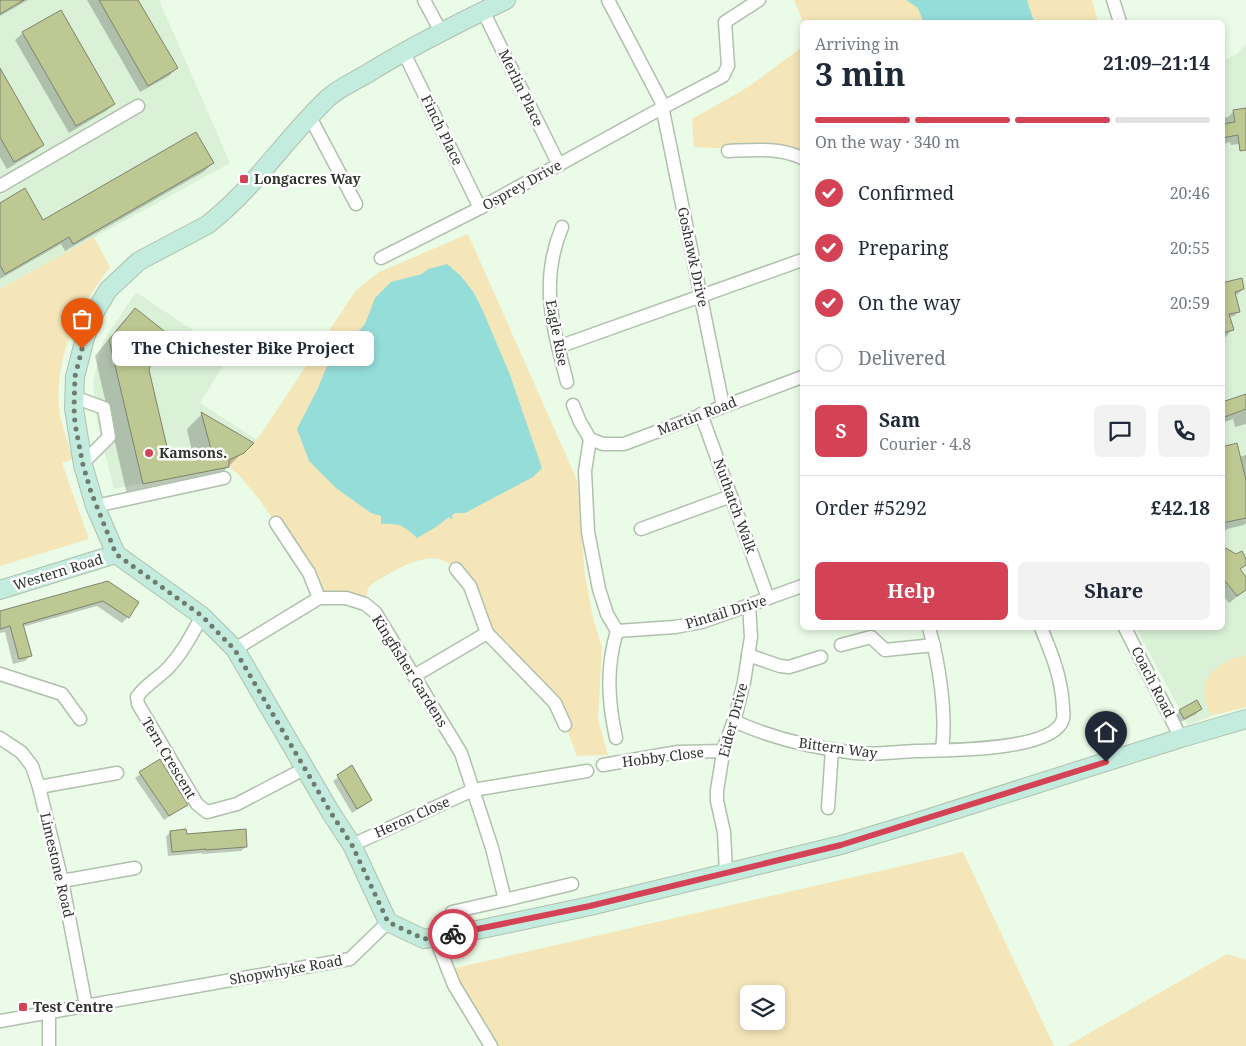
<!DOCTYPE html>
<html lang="en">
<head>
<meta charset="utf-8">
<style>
	:root { --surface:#fff; --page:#f2f2f3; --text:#1f2937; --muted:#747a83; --line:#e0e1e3; --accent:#d44355 }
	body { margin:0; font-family:"Noto Serif",serif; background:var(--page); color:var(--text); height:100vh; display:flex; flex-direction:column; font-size:19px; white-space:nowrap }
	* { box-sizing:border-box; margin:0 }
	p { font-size:16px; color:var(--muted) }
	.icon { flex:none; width:28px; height:28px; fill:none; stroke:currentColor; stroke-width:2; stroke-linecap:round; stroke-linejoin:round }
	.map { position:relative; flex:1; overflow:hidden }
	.panel { position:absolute; left:800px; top:20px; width:425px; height:610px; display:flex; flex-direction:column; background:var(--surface); border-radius:8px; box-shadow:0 2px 8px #0003 }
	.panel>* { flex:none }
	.buttons { position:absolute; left:740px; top:985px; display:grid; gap:10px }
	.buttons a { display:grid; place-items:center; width:45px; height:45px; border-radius:8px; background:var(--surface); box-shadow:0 2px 8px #0003; font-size:25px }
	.pin { position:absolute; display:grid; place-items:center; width:42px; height:42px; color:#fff; margin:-51px -21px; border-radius:50% 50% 50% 0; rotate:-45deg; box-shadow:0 0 5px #0007 }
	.pin .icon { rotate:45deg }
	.courier { position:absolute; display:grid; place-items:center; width:50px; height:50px; margin:-25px; border:4px solid #d44355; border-radius:50%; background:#fff; color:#222; box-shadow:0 1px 6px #0007 }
	.bubble { position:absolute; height:35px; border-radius:8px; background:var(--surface); box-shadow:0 2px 8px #0003; font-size:16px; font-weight:700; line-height:35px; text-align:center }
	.overview em { font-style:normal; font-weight:700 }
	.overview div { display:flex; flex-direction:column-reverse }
	.overview { display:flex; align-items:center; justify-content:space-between; height:85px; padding:0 15px }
	h1 { font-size:32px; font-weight:700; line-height:38px }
	.bar { display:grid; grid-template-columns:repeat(4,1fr); gap:8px 5px; align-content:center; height:60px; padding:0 15px }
	.bar i { height:6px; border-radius:4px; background:var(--line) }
	.bar .selected { background:var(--accent) }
	.bar p { grid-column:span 4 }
	.line { display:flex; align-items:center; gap:12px; padding:0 15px; border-top:1px solid var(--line) }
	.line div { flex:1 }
	.round { display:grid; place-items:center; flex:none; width:52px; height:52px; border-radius:8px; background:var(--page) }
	ol { padding:0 15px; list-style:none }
	li { display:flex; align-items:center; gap:15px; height:55px }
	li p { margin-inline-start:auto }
	li .icon { padding:5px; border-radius:50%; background:var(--accent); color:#fff; stroke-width:4 }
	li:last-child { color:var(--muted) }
	li i { width:28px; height:28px; border:2px solid var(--line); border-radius:50% }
	.cta { display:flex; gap:10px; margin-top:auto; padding:10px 15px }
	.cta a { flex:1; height:58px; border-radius:8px; background:var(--accent); color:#fff; font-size:20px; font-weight:700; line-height:58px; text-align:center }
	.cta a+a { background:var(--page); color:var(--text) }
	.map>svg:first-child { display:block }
</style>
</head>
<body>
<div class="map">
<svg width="1246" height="1046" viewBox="0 0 1246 1046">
	<rect width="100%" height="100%" fill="#eafce7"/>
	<!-- built -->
	<g fill="#daf1d7">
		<path d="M0 0H159L230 163 0 289Z"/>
		<path d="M1246 44V707L1214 715 1188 725 1136 628H1222V61L1237 54Z"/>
		<path d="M136 292 230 355 200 403 262 443 235 465 114 489 97 421 93 382 102 343Z"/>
	</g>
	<!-- green -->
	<g fill="#f5e6b9" fill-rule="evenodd">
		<path d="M794 0H1092L1098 22H803Z"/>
		<path d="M802 47V160L791 152 694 147 692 119 748 87Z"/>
		<path d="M468 234 577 480 585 575 593 618 602 647 598 720 608 755 577 756 565 725 487 633 456 569C433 544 396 570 372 584L368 588 365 604 319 598 290 543 258 498 238 474 231 469 229 460 244 453 261 434 356 290 379 272Z"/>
		<path d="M94 237 110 267C78 308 52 362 60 415 63 430 69 445 73 459L62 463 89 539 0 566V289Z"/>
		<path d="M1246 655V707L1214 715C1208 712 1207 707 1206 701 1205 696 1204 690 1205 685 1209 668 1231 657 1246 655Z"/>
		<path d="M963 852 1054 1046H482L449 991 447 970ZM749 994H776V1021H749Z"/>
		<path d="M1227 954 1246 960V1046H1067Z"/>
	</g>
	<!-- water -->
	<g fill="#95ddd9">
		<path d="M906 0H1027L1034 22H926L923 21 918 8Z"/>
		<path d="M447 264 461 276 474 293 483 311 510 375 542 468 533 477 465 513H455L452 515 453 518 451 519 449 517 436 527 417 538C404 525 398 523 381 524V516L371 513 336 488 309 461 297 429 318 388 327 366 365 324 375 298 391 282 422 274 428 269Z"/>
	</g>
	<!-- shadow -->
	<g fill="#0003">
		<path d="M0 0H28L0 16Z"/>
		<path d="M87 0H137L176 68 169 76 140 92Z"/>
		<path d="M23 33 114 104 106 111 69 133 15 40Z"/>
		<path d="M0 70 43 145 35 152 7 169 0 157Z"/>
		<path d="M1246 109V143L1231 145 1230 142 1222 144V118L1228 117 1234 111Z"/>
		<path d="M212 163 205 171 65 251 61 244 0 279V204L43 222Z"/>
		<path d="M1222 284 1243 289 1238 294 1235 295 1239 311 1234 316 1229 317 1232 329 1222 342Z"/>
		<path d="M135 309 152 351 148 370 169 461 193 455 187 429 202 414 252 443 213 482 128 499 95 356 120 325Z"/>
		<path d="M1246 396V424L1235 427 1233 419 1222 423V404Z"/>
		<path d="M1222 448 1239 457 1246 455V523L1244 525 1227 529 1222 533Z"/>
		<path d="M1222 548 1246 561V563L1239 570 1246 579V590L1229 603 1222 594Z"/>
		<path d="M108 583 128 617 122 623 97 606 22 627 31 655 25 661 13 664 5 632 0 633V612Z"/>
		<path d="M1201 709 1196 714 1179 723 1175 716 1180 711Z"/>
		<path d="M160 761 186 805 164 820 135 778Z"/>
		<path d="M352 767 371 800 366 804 352 813 333 781Z"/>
		<path d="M170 832 185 835 246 846 241 851 202 854V853L168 856 166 837Z"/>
	</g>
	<!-- building -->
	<g fill="#bec892" stroke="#7f836d">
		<path d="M0 0H24L0 14Z"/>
		<path d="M99 0H138L178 68 148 86Z"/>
		<path d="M61 10 115 104 76 126 22 32Z"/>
		<path d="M0 68 44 145 14 162 0 137Z"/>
		<path d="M1246 108V150L1240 151 1238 135 1222 138V124L1235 122 1233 110Z"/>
		<path d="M196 132 214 163 73 244 69 237 5 274 0 265V203L25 188 43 220Z"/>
		<path d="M1242 278 1244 289 1235 292 1240 312 1229 314 1234 330 1222 333V283Z"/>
		<path d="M135 308 168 334 154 352 149 370 170 460 211 449 201 412 254 443 244 453 229 460V467L143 484 109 340Z"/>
		<path d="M1246 394V409L1222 418V402Z"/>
		<path d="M1237 443 1246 480V518L1222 523V447Z"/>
		<path d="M1222 546 1236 554 1242 551 1246 559V565L1240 569 1246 577V590L1237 596 1222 577Z"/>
		<path d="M108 581 139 602 129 618 103 601 23 624 32 656 19 659 10 626 0 629V611Z"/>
		<path d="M1197 700 1202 709 1184 719 1179 710Z"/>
		<path d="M160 759 188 805 169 816 139 772Z"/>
		<path d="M352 765 372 800 357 809 337 775Z"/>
		<path d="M186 829 187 834 246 829 247 847 206 850V849L172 852 170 831Z"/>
	</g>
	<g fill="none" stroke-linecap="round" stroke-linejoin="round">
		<!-- minor casing -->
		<g stroke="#afc0ac" stroke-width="15">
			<g id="minor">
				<path d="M424 0 441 32"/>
				<path d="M608 0 661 101 723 406"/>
				<path d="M1113 0 1120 22"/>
				<path d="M483 11 559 165"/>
				<path d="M404 53 480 208"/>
				<path d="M310 117 356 204"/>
				<path d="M728 151C753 150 779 147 802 158"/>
				<path d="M0 186 138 106"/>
				<path d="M562 227C539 283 553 326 567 382"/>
				<path d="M381 258 480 208 662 108 723 76 728 66 725 22 759 0"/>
				<path d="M558 347 802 260"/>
				<path d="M74 397 104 408 109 437 83 463"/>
				<path d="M573 405 580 422 590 439"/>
				<path d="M701 414 768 598"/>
				<path d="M590 439 585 471 588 532 599 589 607 614 617 631C606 667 608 701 616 738"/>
				<path d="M590 439 603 444H624L802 377"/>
				<path d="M95 506 224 478"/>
				<path d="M276 523 309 573 319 598"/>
				<path d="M641 529 731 496"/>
				<path d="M456 569 470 586 487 633 555 703 565 725"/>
				<path d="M202 616C192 634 183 652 169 667 159 678 146 684 137 697L138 704 197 804 207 812 237 804 304 769"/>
				<path d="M929 628C939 662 947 714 942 750"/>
				<path d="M1125 628 1181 738"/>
				<path d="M617 631 675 627 702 622 802 586"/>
				<path d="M841 645 871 637 885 650 934 645"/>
				<path d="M235 649 319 598H346L365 604 375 612 461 753 492 848 505 900 572 884"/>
				<path d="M748 655 780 666 789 667 821 657"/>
				<path d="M0 674 62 694 80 719"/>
				<path d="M414 676 487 633"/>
				<path d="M734 721C771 738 814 748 855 753 877 755 894 752 916 751 944 750 1054 752 1063 719 1064 716 1063 711 1063 708 1062 679 1052 654 1041 628"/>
				<path d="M0 738 21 752 32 766 39 787 62 881 86 1006"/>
				<path d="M603 765 678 752 723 751"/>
				<path d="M39 787 117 773"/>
				<path d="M828 808 832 749"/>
				<path d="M352 845 473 790 587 771"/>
				<path d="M726 873 724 832 717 801V790L724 747 735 718 744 682 751 637 749 605"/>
				<path d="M62 881 135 868"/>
				<path d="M452 912 505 900"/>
				<path d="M435 937 454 985 491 1046"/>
				<path d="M49 1012V1046"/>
				<path d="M0 1021 350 959 388 922"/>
			</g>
		</g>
		<!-- secondary casing -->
		<g stroke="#afc0ac" stroke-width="20">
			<g id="secondary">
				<path d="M506 0C458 23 410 47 365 75 353 82 337 89 327 99 285 139 253 190 207 225L139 261 108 290 95 312 85 338 75 377 74 408 83 465 95 506 116 554 202 616 235 649 331 813 352 845 388 922 424 939 463 933 590 906 841 845 917 822 1181 738 1246 719"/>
				<path d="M0 590 116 554"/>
			</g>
		</g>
		<!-- minor -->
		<use href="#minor" stroke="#fff" stroke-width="12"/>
		<!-- secondary -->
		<use href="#secondary" stroke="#c3ecde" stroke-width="18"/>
	</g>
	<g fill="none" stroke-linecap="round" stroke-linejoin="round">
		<!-- done -->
		<path stroke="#707b6f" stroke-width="5" stroke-dasharray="0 9" d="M82 349 75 376 74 408 75 424 83 465 91 492 116 554 202 616 235 650 331 813 352 845 388 922 424 939 453 934"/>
		<!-- route -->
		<path stroke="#d44355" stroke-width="6" d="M453 934 590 906 841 845 1106 762"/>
	</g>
	<!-- markers -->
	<g fill="#d44355" stroke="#fff" stroke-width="2">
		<rect x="239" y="174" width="10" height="10" rx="2.5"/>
		<circle cx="149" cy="453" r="5"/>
		<rect x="18" y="1002" width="10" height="10" rx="2.5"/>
	</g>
	<g text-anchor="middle" stroke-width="5" stroke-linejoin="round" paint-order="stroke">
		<!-- street labels -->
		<g font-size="14" fill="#2f352e" stroke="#fff">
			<text transform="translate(521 88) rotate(64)" y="5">Merlin Place</text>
			<text transform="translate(442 130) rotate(64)" y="5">Finch Place</text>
			<text transform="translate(522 185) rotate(-29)" y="5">Osprey Drive</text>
			<text transform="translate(693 257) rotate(78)" y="5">Goshawk Drive</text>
			<text transform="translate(557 333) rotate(79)" y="5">Eagle Rise</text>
			<text transform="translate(697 416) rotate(-21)" y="5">Martin Road</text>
			<text transform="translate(735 506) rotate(70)" y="5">Nuthatch Walk</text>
			<text transform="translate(58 572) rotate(-17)" y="5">Western Road</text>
			<text transform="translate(726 612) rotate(-17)" y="5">Pintail Drive</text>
			<text transform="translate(410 671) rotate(58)" y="5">Kingfisher Gardens</text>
			<text transform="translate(1153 682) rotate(63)" y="5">Coach Road</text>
			<text transform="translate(733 720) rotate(-75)" y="5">Eider Drive</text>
			<text transform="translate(838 748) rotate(8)" y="5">Bittern Way</text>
			<text transform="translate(663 757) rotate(-7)" y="5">Hobby Close</text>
			<text transform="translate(169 758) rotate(59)" y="5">Tern Crescent</text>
			<text transform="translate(412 817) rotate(-24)" y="5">Heron Close</text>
			<text transform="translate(57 865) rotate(77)" y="5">Limestone Road</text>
			<text transform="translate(286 970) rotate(-10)" y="5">Shopwhyke Road</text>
		</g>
		<!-- poi labels -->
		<g font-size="14" font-weight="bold" fill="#2f352e" stroke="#fff" text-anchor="start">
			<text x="254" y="184">Longacres Way</text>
			<text x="159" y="458">Kamsons.</text>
			<text x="33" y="1012">Test Centre</text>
		</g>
	</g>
</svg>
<div class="buttons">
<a><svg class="icon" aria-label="layers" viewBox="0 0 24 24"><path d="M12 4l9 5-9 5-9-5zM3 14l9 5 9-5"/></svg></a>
</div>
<div class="pin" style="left:82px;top:349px;background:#ea580c"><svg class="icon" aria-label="bag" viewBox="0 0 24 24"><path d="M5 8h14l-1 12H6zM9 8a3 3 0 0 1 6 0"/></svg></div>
<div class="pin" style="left:1106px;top:762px;background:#1f2937"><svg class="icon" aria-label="home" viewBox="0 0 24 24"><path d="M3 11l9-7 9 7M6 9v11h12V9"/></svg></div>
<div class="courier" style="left:453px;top:934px"><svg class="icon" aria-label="bike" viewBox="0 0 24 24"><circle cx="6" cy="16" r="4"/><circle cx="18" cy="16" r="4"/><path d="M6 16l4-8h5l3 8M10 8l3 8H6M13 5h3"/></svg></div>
<div class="bubble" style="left:112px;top:331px;width:262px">The Chichester Bike Project</div>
<section class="panel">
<div class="overview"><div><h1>3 min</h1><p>Arriving in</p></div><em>21:09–21:14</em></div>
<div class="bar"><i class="selected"></i><i class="selected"></i><i class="selected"></i><i></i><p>On the way · 340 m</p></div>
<ol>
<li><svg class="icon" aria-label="check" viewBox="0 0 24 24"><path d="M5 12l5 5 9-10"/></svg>Confirmed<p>20:46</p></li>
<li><svg class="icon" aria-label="check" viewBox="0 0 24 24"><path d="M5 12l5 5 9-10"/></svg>Preparing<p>20:55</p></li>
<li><svg class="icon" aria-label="check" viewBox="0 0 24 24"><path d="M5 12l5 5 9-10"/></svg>On the way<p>20:59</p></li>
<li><i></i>Delivered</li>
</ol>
<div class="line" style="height:90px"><b class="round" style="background:var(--accent);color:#fff">S</b><div><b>Sam</b><p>Courier · 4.8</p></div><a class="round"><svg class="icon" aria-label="chat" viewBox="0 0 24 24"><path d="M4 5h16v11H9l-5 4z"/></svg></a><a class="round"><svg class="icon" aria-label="phone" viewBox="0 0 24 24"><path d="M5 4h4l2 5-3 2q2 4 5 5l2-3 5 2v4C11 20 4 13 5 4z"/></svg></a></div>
<div class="line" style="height:65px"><div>Order #5292</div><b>£42.18</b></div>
<div class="cta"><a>Help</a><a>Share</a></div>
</section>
</div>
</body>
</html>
